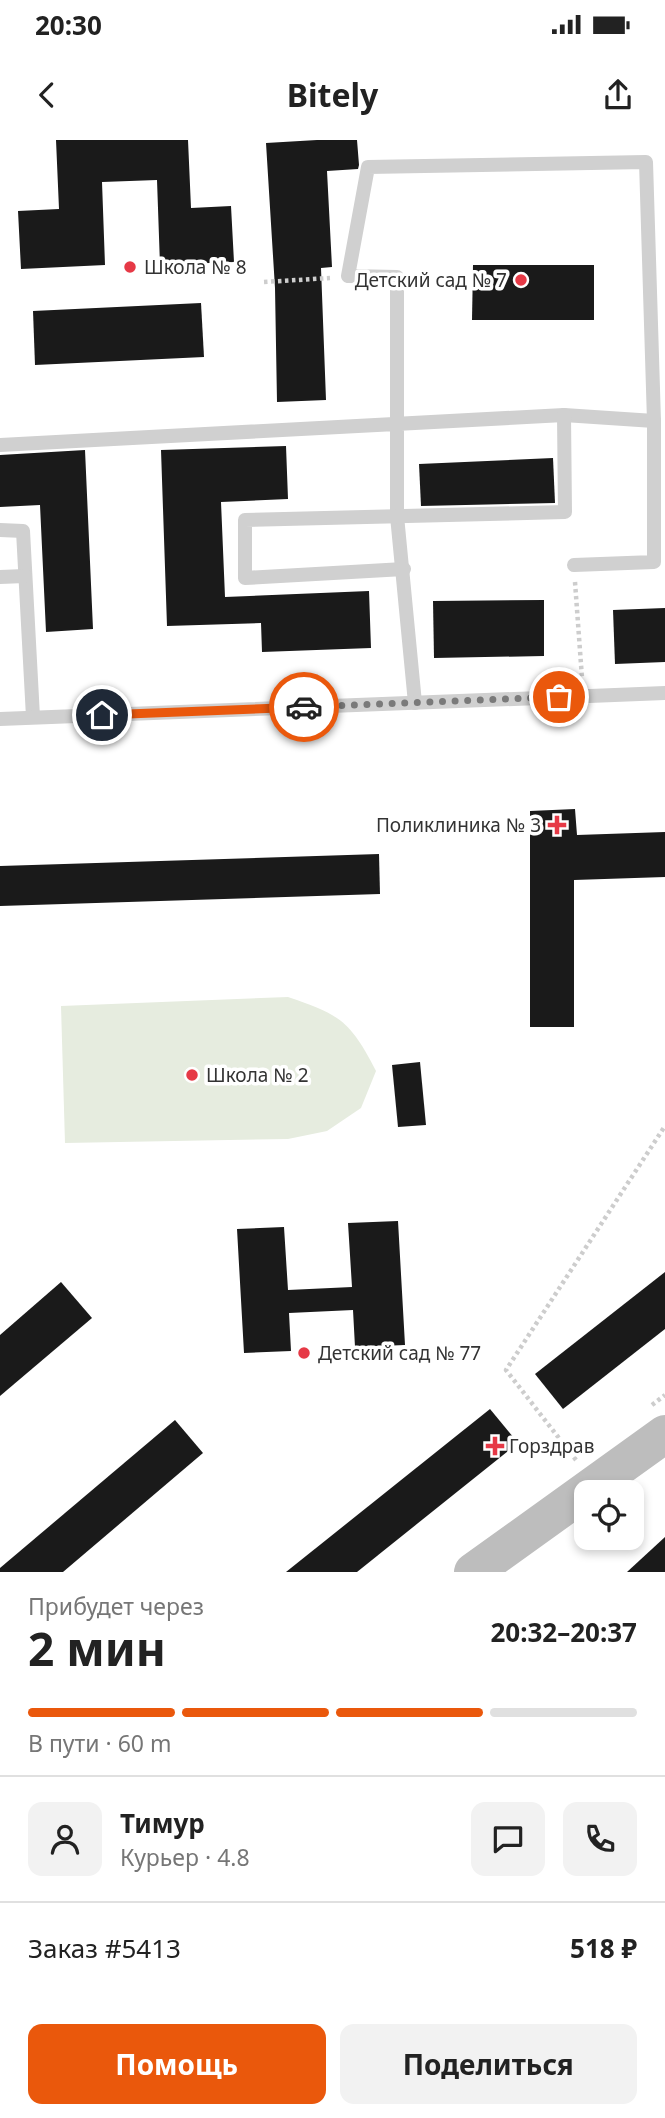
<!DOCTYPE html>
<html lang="ru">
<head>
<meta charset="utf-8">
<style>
	:root { --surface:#fff; --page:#f2f2f2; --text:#222; --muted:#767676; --line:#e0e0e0; --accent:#ea580c }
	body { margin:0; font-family:"Noto Sans",sans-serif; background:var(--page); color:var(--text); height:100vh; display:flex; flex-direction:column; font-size:26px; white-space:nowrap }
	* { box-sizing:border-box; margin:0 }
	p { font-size:23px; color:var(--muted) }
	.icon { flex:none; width:38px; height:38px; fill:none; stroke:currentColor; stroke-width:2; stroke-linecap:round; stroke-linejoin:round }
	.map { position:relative; height:1432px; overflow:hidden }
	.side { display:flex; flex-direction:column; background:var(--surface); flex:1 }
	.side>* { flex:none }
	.buttons { position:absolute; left:574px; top:1340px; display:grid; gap:14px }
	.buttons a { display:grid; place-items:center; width:70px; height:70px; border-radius:14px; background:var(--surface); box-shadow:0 4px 10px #0003; font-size:35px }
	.pin { position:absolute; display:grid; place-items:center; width:60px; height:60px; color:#fff; margin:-30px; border:4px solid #fff; border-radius:50%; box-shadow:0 2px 7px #0007 }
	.courier { position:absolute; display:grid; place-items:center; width:70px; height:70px; margin:-35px; border:5px solid #ea580c; border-radius:50%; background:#fff; color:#222; box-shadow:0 2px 9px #0007 }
	.overview em { font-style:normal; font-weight:700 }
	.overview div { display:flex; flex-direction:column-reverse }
	.overview { display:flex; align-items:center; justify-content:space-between; height:119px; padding:0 28px }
	h1 { font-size:46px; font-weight:700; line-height:52px }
	.bar { display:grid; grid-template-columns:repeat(4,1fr); gap:10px 7px; align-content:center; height:84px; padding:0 28px }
	.bar i { height:9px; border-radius:5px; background:var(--line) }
	.bar .on { background:var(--accent) }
	.bar p { grid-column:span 4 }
	.line { display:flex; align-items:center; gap:18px; padding:0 28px; border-top:2px solid var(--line) }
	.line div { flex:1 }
	.round { display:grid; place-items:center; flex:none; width:74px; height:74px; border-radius:14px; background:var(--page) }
	.action { display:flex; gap:14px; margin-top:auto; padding:14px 28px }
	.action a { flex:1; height:80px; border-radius:14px; background:var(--accent); color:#fff; font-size:28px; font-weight:700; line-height:80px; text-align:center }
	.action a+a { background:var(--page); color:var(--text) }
	.status { display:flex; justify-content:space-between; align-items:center; height:49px; padding:0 35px; background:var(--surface); direction:ltr }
	.status svg { height:19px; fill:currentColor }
	header { display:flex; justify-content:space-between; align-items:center; height:91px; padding:0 28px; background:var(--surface); font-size:32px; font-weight:700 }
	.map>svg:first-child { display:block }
</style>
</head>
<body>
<div class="status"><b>20:30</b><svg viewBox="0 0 49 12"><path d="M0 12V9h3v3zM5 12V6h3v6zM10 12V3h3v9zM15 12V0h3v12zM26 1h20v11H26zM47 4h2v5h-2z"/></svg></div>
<header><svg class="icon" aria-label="back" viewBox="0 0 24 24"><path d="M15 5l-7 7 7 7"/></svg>Bitely<svg class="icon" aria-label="share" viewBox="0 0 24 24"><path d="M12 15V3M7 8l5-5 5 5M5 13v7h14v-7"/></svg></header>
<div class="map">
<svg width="665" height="1432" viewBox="0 0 665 1432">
	<rect width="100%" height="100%" fill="#fff"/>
	<!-- green -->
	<path fill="#e6ecdf" d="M288 857C341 875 350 881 376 931L361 968 327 991 288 999 65 1003 61 866Z"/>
	<!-- building -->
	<g fill="#1a1a1a">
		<path d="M56 0H188L191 68 231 66 234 122 160 125 157 40 102 42 105 125 21 129 18 71 59 69Z"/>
		<path d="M317 0H357L359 25 358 29 327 31 332 127 321 128 326 260 277 262 275 148 266 3Z"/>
		<path d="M473 125H594V180H472Z"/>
		<path d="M201 163 204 217 35 225 33 171Z"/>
		<path d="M286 306 288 359 221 362 225 457 369 451 371 508 262 512 261 483 167 486 161 310Z"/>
		<path d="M85 310 93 489 46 492 40 365 0 367V315Z"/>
		<path d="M553 318 555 363 421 366 419 324Z"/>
		<path d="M544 460V516L434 518 433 461Z"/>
		<path d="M665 468V522L615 524 613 470Z"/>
		<path d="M575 669 577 695 665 692V737L574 740V887H530V671Z"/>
		<path d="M379 714 380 754 0 766V726Z"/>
		<path d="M420 922 426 985 398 987 392 925Z"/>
		<path d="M398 1081 405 1205 355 1207 353 1170 289 1173 291 1211 244 1213 237 1089 284 1087 288 1150 352 1147 348 1083Z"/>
		<path d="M665 1132V1189L563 1269 535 1234Z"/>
		<path d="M61 1142 92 1178 0 1256V1195Z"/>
		<path d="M490 1269 518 1303 357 1432H286Z"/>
		<path d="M175 1280 203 1313 63 1432H0V1428Z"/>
		<path d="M665 1397V1432H627Z"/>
	</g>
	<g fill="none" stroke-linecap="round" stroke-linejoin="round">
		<!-- path -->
		<g stroke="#cdcdcd" stroke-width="4.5" stroke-dasharray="3.5 3.5" stroke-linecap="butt">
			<path d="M264 142 330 138"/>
			<path d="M575 442 582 538"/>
			<path d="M652 1265 665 1255"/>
			<path d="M576 1320 506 1230 665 986"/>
		</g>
		<!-- lane -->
		<g stroke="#d0d0d0" stroke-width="14">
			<path d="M0 305 564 275 654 281 646 22 368 27 348 136 397 137V376L415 563"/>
			<path d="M0 390 23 391 33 577"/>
			<path d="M574 425 654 422V281"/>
			<path d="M404 429 245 438V380L565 372 564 275"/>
			<path d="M0 437 25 436"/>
			<path d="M0 579 665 553"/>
		</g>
		<!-- secondary -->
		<path stroke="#bdbdbd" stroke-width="38" d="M473 1432 665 1294"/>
	</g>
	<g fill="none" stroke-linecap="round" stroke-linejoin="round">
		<!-- done -->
		<path stroke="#7a7a7a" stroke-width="7" stroke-dasharray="0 12.6" d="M304 567 559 557"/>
		<!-- route -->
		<path stroke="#ea580c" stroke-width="9" d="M102 575 304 567"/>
	</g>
	<!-- markers -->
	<g fill="#e63946" stroke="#fff" stroke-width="2.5">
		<circle cx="130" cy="127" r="7"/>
		<circle cx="521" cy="140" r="7"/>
		<path d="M553.5 674.5h7v7h7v7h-7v7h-7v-7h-7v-7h7z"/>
		<circle cx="192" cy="935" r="7"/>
		<circle cx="304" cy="1213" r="7"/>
		<path d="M491.5 1295.5h7v7h7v7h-7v7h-7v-7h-7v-7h7z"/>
	</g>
	<g text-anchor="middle" stroke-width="7" stroke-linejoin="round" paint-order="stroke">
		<!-- poi labels -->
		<g font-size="19" fill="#333" stroke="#fff" text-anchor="start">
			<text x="144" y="134">Школа № 8</text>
			<text x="507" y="147" text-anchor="end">Детский сад № 7</text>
			<text x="541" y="692" text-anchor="end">Поликлиника № 3</text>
			<text x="206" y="942">Школа № 2</text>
			<text x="318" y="1220">Детский сад № 77</text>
			<text x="509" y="1313">Горздрав</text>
		</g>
	</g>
</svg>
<div class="buttons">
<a><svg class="icon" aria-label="locate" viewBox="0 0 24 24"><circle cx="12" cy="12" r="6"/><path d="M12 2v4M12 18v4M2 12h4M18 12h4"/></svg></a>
</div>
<div class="pin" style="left:559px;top:557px;background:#ea580c"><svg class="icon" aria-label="bag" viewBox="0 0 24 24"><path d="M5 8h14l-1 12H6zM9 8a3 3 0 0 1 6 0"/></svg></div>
<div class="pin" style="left:102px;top:575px;background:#1f2937"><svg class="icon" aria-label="home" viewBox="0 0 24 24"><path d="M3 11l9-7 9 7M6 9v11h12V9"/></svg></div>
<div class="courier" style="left:304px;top:567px"><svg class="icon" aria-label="car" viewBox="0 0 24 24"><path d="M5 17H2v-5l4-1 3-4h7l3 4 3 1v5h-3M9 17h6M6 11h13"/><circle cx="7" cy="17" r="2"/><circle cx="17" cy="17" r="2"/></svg></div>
</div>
<section class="side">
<div class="overview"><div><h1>2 мин</h1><p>Прибудет через</p></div><em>20:32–20:37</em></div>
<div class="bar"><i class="on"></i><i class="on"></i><i class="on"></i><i></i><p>В пути · 60 m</p></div>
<div class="line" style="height:126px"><a class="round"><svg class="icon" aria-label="person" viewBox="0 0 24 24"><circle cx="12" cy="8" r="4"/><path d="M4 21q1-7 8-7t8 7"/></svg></a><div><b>Тимур</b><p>Курьер · 4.8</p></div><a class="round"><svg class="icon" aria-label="chat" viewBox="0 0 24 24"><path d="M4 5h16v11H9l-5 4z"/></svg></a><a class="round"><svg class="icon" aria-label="phone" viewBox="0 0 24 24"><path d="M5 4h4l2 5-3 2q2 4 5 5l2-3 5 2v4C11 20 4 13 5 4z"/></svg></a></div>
<div class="line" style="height:91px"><div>Заказ #5413</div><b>518 ₽</b></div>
<div class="action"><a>Помощь</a><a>Поделиться</a></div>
</section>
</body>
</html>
